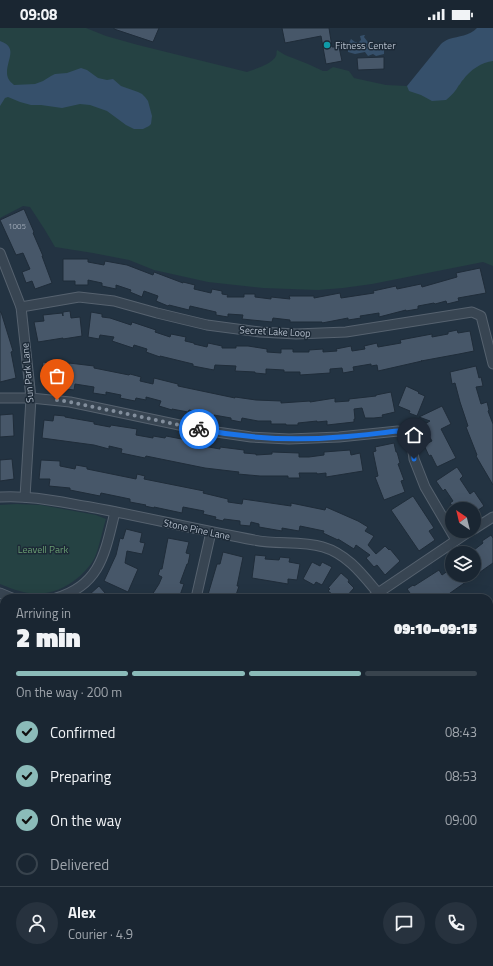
<!DOCTYPE html>
<html lang="en">
<head>
<meta charset="utf-8">
<style>
	:root { --surface:#1a2632; --page:#27323e; --text:#f1f3f6; --muted:#9fa5ac; --line:#38434d; --accent:#8bbbb9 }
	body { margin:0; font-family:"Titillium Web",sans-serif; background:var(--page); color:var(--text); height:100vh; display:flex; flex-direction:column; font-size:15px; white-space:nowrap }
	* { box-sizing:border-box; margin:0 }
	p { font-size:13px; color:var(--muted) }
	.icon { flex:none; width:22px; height:22px; fill:none; stroke:currentColor; stroke-width:2; stroke-linecap:round; stroke-linejoin:round }
	.map { position:relative; flex:1; overflow:hidden }
	.drawer { position:absolute; left:0px; top:566px; width:493px; height:372px; display:flex; flex-direction:column; background:var(--surface); border-radius:12px 12px 0 0; box-shadow:0 4px 16px #0002,0 0 0 1px var(--line) }
	.drawer>* { flex:none }
	.needle { width:26px; rotate:325deg }
	.controls { position:absolute; left:445px; top:474px; display:grid; gap:8px }
	.controls a { display:grid; place-items:center; width:36px; height:36px; border-radius:50%; background:var(--surface); box-shadow:0 4px 16px #0002,0 0 0 1px var(--line); font-size:20px }
	.pin { position:absolute; display:grid; place-items:center; width:34px; height:34px; color:#fff; margin:-41px -17px; border-radius:50% 50% 50% 0; rotate:-45deg; box-shadow:0 0 4px #0007 }
	.pin .icon { rotate:45deg }
	.courier { position:absolute; display:grid; place-items:center; width:40px; height:40px; margin:-20px; border:3px solid #1a73e8; border-radius:50%; background:#fff; color:#222; box-shadow:0 1px 5px #0007 }
	.head em { font-style:normal; font-weight:800 }
	.head div { display:flex; flex-direction:column-reverse }
	.head { display:flex; align-items:center; justify-content:space-between; height:68px; padding:0 16px }
	h1 { font-size:26px; font-weight:800; line-height:30px }
	.bar { display:grid; grid-template-columns:repeat(4,1fr); gap:6px 4px; align-content:center; height:48px; padding:0 16px }
	.bar i { height:5px; border-radius:3px; background:var(--line) }
	.bar .current { background:var(--accent) }
	.bar p { grid-column:span 4 }
	.line { display:flex; align-items:center; gap:10px; padding:0 16px; border-top:1px solid var(--line) }
	.line div { flex:1 }
	.round { display:grid; place-items:center; flex:none; width:42px; height:42px; border-radius:21px; background:var(--page) }
	ol { padding:0 16px; list-style:none }
	li { display:flex; align-items:center; gap:12px; height:44px }
	li p { margin-inline-start:auto }
	li .icon { padding:4px; border-radius:50%; background:var(--accent); color:#111; stroke-width:4 }
	li:last-child { color:var(--muted) }
	li i { width:22px; height:22px; border:2px solid var(--line); border-radius:50% }
	.status { display:flex; justify-content:space-between; align-items:center; height:28px; padding:0 20px; background:var(--surface); direction:ltr }
	.status svg { height:11px; fill:currentColor }
	.map>svg:first-child { display:block }
</style>
</head>
<body>
<div class="status"><b>09:08</b><svg viewBox="0 0 49 12"><path d="M0 12V9h3v3zM5 12V6h3v6zM10 12V3h3v9zM15 12V0h3v12zM26 1h20v11H26zM47 4h2v5h-2z"/></svg></div>
<div class="map">
<svg width="493" height="938" viewBox="0 0 493 938">
	<rect width="100%" height="100%" fill="#233342"/>
	<!-- green -->
	<g fill="#254243">
		<path d="M0 0H86L106 8 138 17 247 44C255 41 272 36 276 28 277 26 276 24 277 22L285 27 308 36 323 43H327L333 39 349 43 354 50 363 52 386 57 407 58 483 10 493 0V238L483 234 372 256 343 260 318 262 263 260 208 254 154 242 129 232 93 225 55 219 45 202 30 179 23 178 0 190Z"/>
		<path d="M16 476 41 477 96 487 106 491C102 503 100 517 95 529 92 536 85 543 80 548 53 571 30 569 0 556V477Z"/>
		<path d="M493 754V938H322L328 934H489V759Z"/>
	</g>
	<!-- water -->
	<g fill="#36506b">
		<path d="M477 0H493V33C482 34 470 42 463 52 462 52 460 57 459 57 456 63 451 68 446 72L432 73 421 67 409 63 407 58 441 16C443 14 446 12 449 11 459 8 469 8 477 0Z"/>
		<path d="M364 7H365L364 9 370 17 375 19 379 17 384 22V26L376 28 373 26 368 28 365 24 355 26 348 24V17L351 11 355 14 358 15 361 12 360 8Z"/>
		<path d="M0 13C21 20 3 35 8 50 9 53 12 55 14 57L35 56 43 53 51 48 55 46 67 45 81 40 87 42 98 50 107 52 113 51 121 58 138 64 142 66 145 69 148 73 152 88 151 96 149 98 143 101H134L126 97 107 83 90 77 80 76 62 80 41 77H31L20 74 8 69 5 70 0 78Z"/>
	</g>
	<g fill="none" stroke-linecap="round" stroke-linejoin="round">
		<!-- stream -->
		<g stroke="#36506b" stroke-width="2.5">
			<path d="M489 604 493 601"/>
			<path d="M489 723 493 719"/>
		</g>
	</g>
	<!-- building -->
	<g fill="#475769" stroke="#1f2c39">
		<path d="M114 0H159L153 14 114 1Z"/>
		<path d="M282 0H329L332 19H339L342 33 326 36 321 8 285 15Z"/>
		<path d="M384 29V41L358 42 357 30Z"/>
		<path d="M24 181 34 204 33 205 43 228H42L52 255 35 261 32 253 26 255 22 244 30 241 23 225 16 227 0 192Z"/>
		<path d="M63 231H88V234L104 237 105 233 127 237 153 247 154 244 183 255V254L195 257 194 261 211 265 212 261 222 263V266L228 267 227 269H244V266H255V269L271 271V269L290 271 289 268H314V270L340 265 341 270 374 265 373 263 396 258 397 261 421 256 422 259 457 249 456 245 480 240 486 265 458 270 459 273 447 276 446 273 435 276 434 275 418 278V281L406 283V282L379 289V285L360 288 361 290 348 292V290L322 295V294H290V292L273 290 272 294 242 291 243 287 228 286V289L216 287V284L190 278 189 282 169 277 168 278 156 273 158 268 144 263 142 269 130 264 131 262 116 257V261L102 258V255L88 252V257H75V253H63Z"/>
		<path d="M70 283 71 290 80 289 82 308 63 311V310L38 314 34 294 44 293 43 287 62 285 63 288V284Z"/>
		<path d="M0 284H1L13 323 11 324 16 350 0 354Z"/>
		<path d="M91 284 102 286V289L110 290 131 297 132 294 156 302 155 304 170 309 171 306 186 309 185 313 194 315V316L207 319 208 315 222 318V320H236V318H248L267 321V324L281 325V321H293V324H309V322L323 321V324L337 323 336 321 351 318 352 323 365 321 364 318 377 315 378 319 401 315 400 312 432 306V309L448 306V304L457 302 458 305 470 303 474 323 459 326 421 333H422L378 343 377 337 371 338V336L353 339 354 343 343 345 342 340 330 341V345L300 347V344H284V342L266 341V346L255 345V344L235 343 236 338 215 337 214 342 193 338V336L160 328V329L146 324 147 321 134 317 133 320 112 313 114 309 100 307 99 311 88 309Z"/>
		<path d="M43 334 69 338V335L94 338V340L129 347 130 346 141 349 140 353 153 356 154 350 178 356V358L235 370V369L256 372 281 373V375L310 373V374L335 370V374L349 373V371L376 368V367L391 364 395 384 382 387 383 389 374 390H365L362 380 354 381 355 391H354V394L327 397V393L317 394V393L298 395V397H286V396H271V393H258L242 390 241 394 231 392V390L214 387V390L204 387 205 385 189 382 188 384 172 381V382L159 378 161 373 146 369V372L136 370 135 373 120 370 121 367 106 364V367L93 365 94 359 75 356 74 362 53 359V356L40 354Z"/>
		<path d="M476 338 479 350 481 349 483 358 476 359 481 376 487 374 489 382 488 383 493 396V457L476 428 477 427 466 399 468 398 460 374 455 355 452 356 450 344Z"/>
		<path d="M406 358 419 364 418 365 425 368 417 388 409 385 410 383 398 378Z"/>
		<path d="M442 378 451 396 441 401 456 430 437 439 431 427 429 428 424 417 432 413 423 397 430 393 419 389Z"/>
		<path d="M13 386 14 408 0 409V387Z"/>
		<path d="M54 387 65 388V389L94 394V396L110 399 111 397 137 401 136 407 153 410V408L165 410 166 408 192 413V416L220 421V419L244 422V425L256 426V427L272 426V424L299 425V429H309L324 427V424L350 422 351 427 360 425 363 443 326 449V445L317 446V445H299L300 450H288V448H260L238 446 239 444 205 440 146 428 145 430 121 425 122 421 109 418V421L94 417 42 410 44 392 53 393Z"/>
		<path d="M394 415 396 424H397L400 435 398 436 404 452 401 453 405 464 384 472 375 449 378 448 373 424 376 423 375 419Z"/>
		<path d="M12 431 14 451 0 453V432Z"/>
		<path d="M41 432 60 433V438L75 441 76 437 87 439V441L136 451 137 446 145 448 144 451 204 463 203 465 228 471V474L242 476 243 471 291 478V475L325 482 326 479 358 493 368 499 365 503 374 508 368 517 376 526 385 518 389 522 390 521 400 533 385 547 377 537 374 539 366 530 370 527 356 517 354 521 338 511V512L323 505 324 503 300 498 299 503 282 500V503L259 499V496L251 494 250 498 240 497V493L224 491 223 493 215 491 216 489 203 486 204 483 183 479 182 485 154 479V480L145 478 146 477 130 474V471L101 465 100 468 70 462V460L49 458 50 451H39Z"/>
		<path d="M457 439 463 448 460 451 470 466 474 463 484 478 474 485V481H455L450 475 453 473 445 461 443 463 436 453Z"/>
		<path d="M413 468 434 500 429 503 435 512 419 523 391 482Z"/>
		<path d="M126 501 142 505 140 514 145 515 142 526 127 523 125 535 138 541 128 564 104 553 116 527 120 510 123 511Z"/>
		<path d="M491 507 493 510V535L443 570H404L410 565 407 561 413 557 414 558 439 542 442 547 452 540V547H474V522L483 515 482 513Z"/>
		<path d="M168 510 189 514 186 525 190 526 188 536H187L180 555 184 556 179 570H150L159 556 162 549 158 547 160 541H162Z"/>
		<path d="M223 524 243 529 237 558H239L235 570H207L217 536H220Z"/>
		<path d="M255 527 266 528 265 531 279 532 280 529 290 530 289 534 300 536 297 552 288 551V556L252 550Z"/>
		<path d="M312 534 320 538 322 534 332 539 322 557 316 554 314 557 303 551Z"/>
		<path d="M341 545 349 552 348 554 354 560 345 570H328L332 566 328 563 330 561 328 560Z"/>
		<path d="M99 558 105 565 100 570H92L89 567Z"/>
	</g>
	<g fill="none" stroke-linecap="round" stroke-linejoin="round">
		<!-- minor casing -->
		<g stroke="#56626f" stroke-width="11">
			<g id="minor">
				<path d="M0 225 21 279 31 370 25 469"/>
				<path d="M21 279 79 269 114 273 157 285 207 297 260 304 296 306 346 304 472 284 481 288 493 336"/>
				<path d="M0 370H31L70 374 203 402 251 409 289 411 339 409 398 403 407 405 411 409 414 431 425 459 456 512"/>
				<path d="M0 469C30 467 60 474 90 479 145 489 199 502 254 512 276 517 301 512 323 519 347 526 362 546 378 565"/>
				<path d="M474 501 493 489"/>
				<path d="M0 565 12 570"/>
				<path d="M56 570C101 557 105 524 115 484"/>
				<path d="M196 570 211 504"/>
				<path d="M372 570 378 565 470 503"/>
				<path d="M0 750 4 752"/>
			</g>
		</g>
		<!-- major casing -->
		<g stroke="#424e5b" stroke-width="14">
			<g id="major">
				<path d="M0 836 4 839"/>
				<path d="M0 859 4 862"/>
				<path d="M89 934 93 938"/>
				<path d="M117 934 121 938"/>
			</g>
		</g>
		<!-- minor -->
		<use href="#minor" stroke="#384552" stroke-width="9"/>
		<!-- major -->
		<use href="#major" stroke="#566472" stroke-width="12"/>
	</g>
	<g fill="none" stroke-linecap="round" stroke-linejoin="round">
		<!-- done -->
		<path stroke="#828e9c" stroke-width="4" stroke-dasharray="0 7.2" d="M57 372 70 374 199 401"/>
		<!-- route -->
		<path stroke="#1a73e8" stroke-width="5" d="M199 401C244 410 294 413 340 409 359 408 379 405 398 403L407 404 411 409 414 431"/>
	</g>
	<!-- markers -->
	<circle fill="#0f9aa8" stroke="#1d2a37" stroke-width="1.5" cx="327" cy="17" r="4"/>
	<g text-anchor="middle" stroke-width="3" stroke-linejoin="round" paint-order="stroke">
		<!-- number labels -->
		<g font-size="8" fill="#9aa5b3">
			<text x="17" y="201">1005</text>
		</g>
		<!-- poi labels -->
		<g font-size="10" fill="#b5bfcc" stroke="#1d2a37" text-anchor="start">
			<text x="335" y="21">Fitness Center</text>
		</g>
		<!-- street labels -->
		<g font-size="10" fill="#b5bfcc" stroke="#1d2a37">
			<text transform="translate(275 303) rotate(3)" y="4">Secret Lake Loop</text>
			<text transform="translate(27 345) rotate(-95)" y="4">Sun Park Lane</text>
			<text transform="translate(197 501) rotate(12)" y="4">Stone Pine Lane</text>
		</g>
		<!-- park labels -->
		<g font-size="10" fill="#6a9f72" stroke="#1d2a37">
			<text x="43" y="525">Leavell Park</text>
		</g>
	</g>
</svg>
<div class="controls">
<a><svg class="needle" viewBox="-14 -14 28 28"><path d="M0-13l5 13h-10z" fill="#e53935"/><path d="M0 13l5-13h-10z" fill="#9fa5ac"/></svg></a>
<a><svg class="icon" aria-label="layers" viewBox="0 0 24 24"><path d="M12 4l9 5-9 5-9-5zM3 14l9 5 9-5"/></svg></a>
</div>
<div class="pin" style="left:57px;top:372px;background:#ea580c"><svg class="icon" aria-label="bag" viewBox="0 0 24 24"><path d="M5 8h14l-1 12H6zM9 8a3 3 0 0 1 6 0"/></svg></div>
<div class="pin" style="left:414px;top:431px;background:#1f2937"><svg class="icon" aria-label="home" viewBox="0 0 24 24"><path d="M3 11l9-7 9 7M6 9v11h12V9"/></svg></div>
<div class="courier" style="left:199px;top:401px"><svg class="icon" aria-label="bike" viewBox="0 0 24 24"><circle cx="6" cy="16" r="4"/><circle cx="18" cy="16" r="4"/><path d="M6 16l4-8h5l3 8M10 8l3 8H6M13 5h3"/></svg></div>
<section class="drawer">
<div class="head"><div><h1>2 min</h1><p>Arriving in</p></div><em>09:10–09:15</em></div>
<div class="bar"><i class="current"></i><i class="current"></i><i class="current"></i><i></i><p>On the way · 200 m</p></div>
<ol>
<li><svg class="icon" aria-label="check" viewBox="0 0 24 24"><path d="M5 12l5 5 9-10"/></svg>Confirmed<p>08:43</p></li>
<li><svg class="icon" aria-label="check" viewBox="0 0 24 24"><path d="M5 12l5 5 9-10"/></svg>Preparing<p>08:53</p></li>
<li><svg class="icon" aria-label="check" viewBox="0 0 24 24"><path d="M5 12l5 5 9-10"/></svg>On the way<p>09:00</p></li>
<li><i></i>Delivered</li>
</ol>
<div class="line" style="height:72px"><a class="round"><svg class="icon" aria-label="person" viewBox="0 0 24 24"><circle cx="12" cy="8" r="4"/><path d="M4 21q1-7 8-7t8 7"/></svg></a><div><b>Alex</b><p>Courier · 4.9</p></div><a class="round"><svg class="icon" aria-label="chat" viewBox="0 0 24 24"><path d="M4 5h16v11H9l-5 4z"/></svg></a><a class="round"><svg class="icon" aria-label="phone" viewBox="0 0 24 24"><path d="M5 4h4l2 5-3 2q2 4 5 5l2-3 5 2v4C11 20 4 13 5 4z"/></svg></a></div>
</section>
</div>
</body>
</html>
